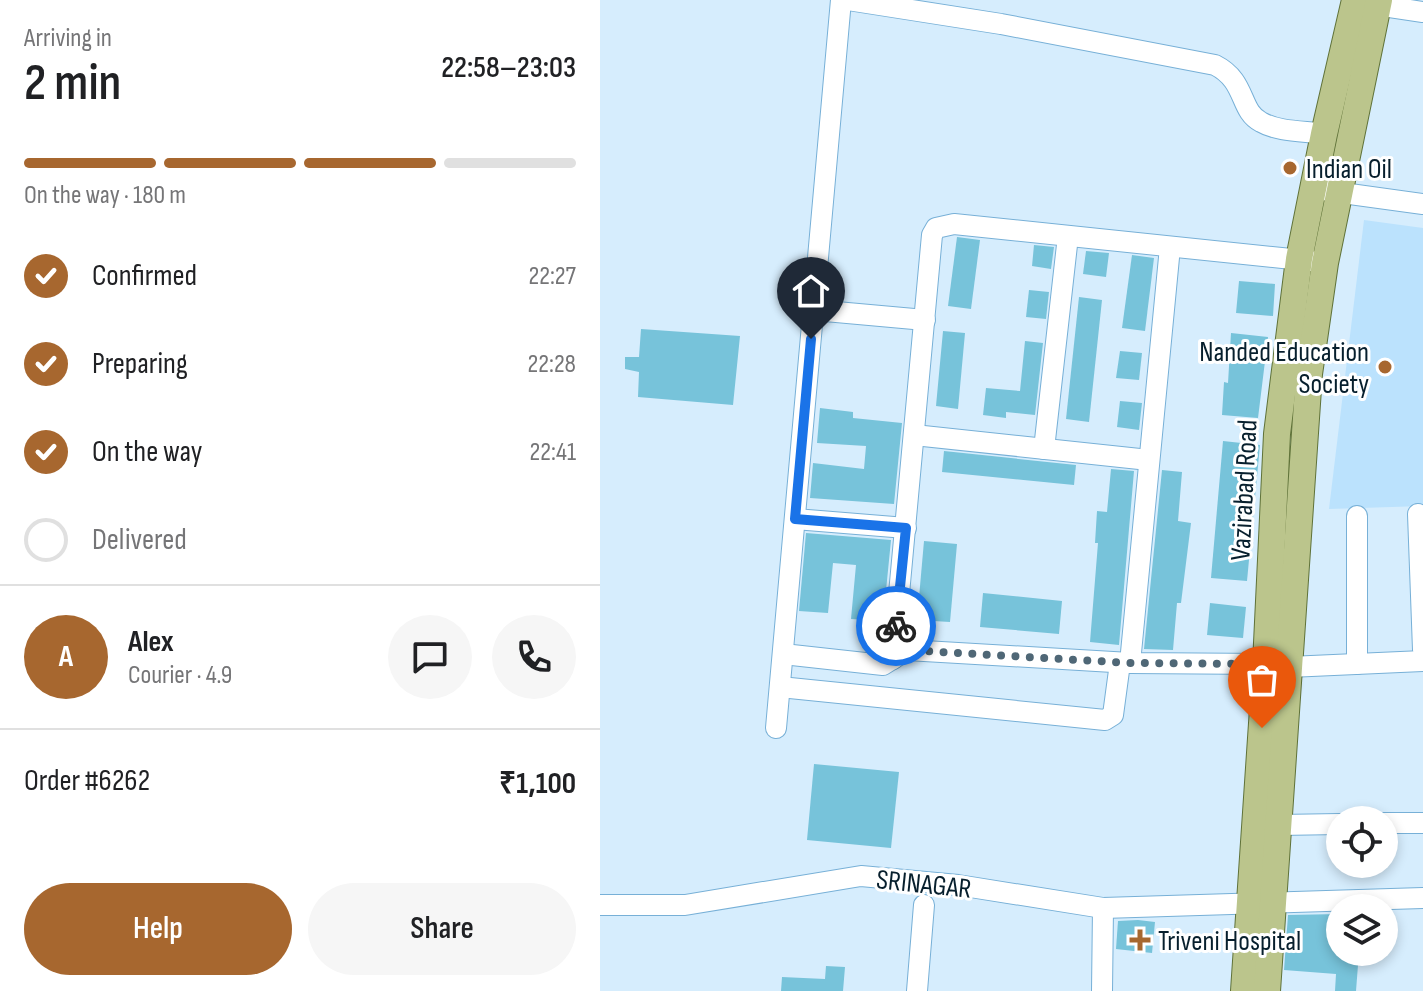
<!DOCTYPE html>
<html lang="en">
<head>
<meta charset="utf-8">
<style>
	:root { --surface:#fff; --page:#f6f6f6; --text:#202124; --muted:#757577; --line:#e0e0e0; --accent:#a7672f }
	body { margin:0; font-family:"Sofia Sans Condensed",sans-serif; background:var(--page); color:var(--text); height:100vh; display:flex; flex-direction:column; font-size:30px; white-space:nowrap }
	* { box-sizing:border-box; margin:0 }
	p { font-size:26px; color:var(--muted) }
	.icon { flex:none; width:44px; height:44px; fill:none; stroke:currentColor; stroke-width:2; stroke-linecap:round; stroke-linejoin:round }
	.map { position:relative; flex:1; overflow:hidden }
	.side { display:flex; flex-direction:column; background:var(--surface); width:600px }
	.side>* { flex:none }
	.fabs { position:absolute; left:726px; top:806px; display:grid; gap:16px }
	.fabs a { display:grid; place-items:center; width:72px; height:72px; border-radius:50%; background:var(--surface); box-shadow:0 4px 12px #0003; font-size:40px }
	.pin { position:absolute; display:grid; place-items:center; width:68px; height:68px; color:#fff; margin:-82px -34px; border-radius:50% 50% 50% 0; rotate:-45deg; box-shadow:0 0 8px #0007 }
	.pin .icon { rotate:45deg }
	.courier { position:absolute; display:grid; place-items:center; width:80px; height:80px; margin:-40px; border:6px solid #1a73e8; border-radius:50%; background:#fff; color:#222; box-shadow:0 2px 10px #0007 }
	.summary em { font-style:normal; font-weight:600 }
	.summary div { display:flex; flex-direction:column-reverse }
	.summary { display:flex; align-items:center; justify-content:space-between; height:136px; padding:0 24px }
	h1 { font-size:52px; font-weight:600; line-height:60px }
	.bar { display:grid; grid-template-columns:repeat(4,1fr); gap:12px 8px; align-content:center; height:96px; padding:0 24px }
	.bar i { height:10px; border-radius:6px; background:var(--line) }
	.bar .active { background:var(--accent) }
	.bar p { grid-column:span 4 }
	.line { display:flex; align-items:center; gap:20px; padding:0 24px; border-top:2px solid var(--line) }
	.line div { flex:1 }
	.round { display:grid; place-items:center; flex:none; width:84px; height:84px; border-radius:42px; background:var(--page) }
	ol { padding:0 24px; list-style:none }
	li { display:flex; align-items:center; gap:24px; height:88px }
	li p { margin-inline-start:auto }
	li .icon { padding:8px; border-radius:50%; background:var(--accent); color:#fff; stroke-width:4 }
	li:last-child { color:var(--muted) }
	li i { width:44px; height:44px; border:4px solid var(--line); border-radius:50% }
	.action { display:flex; gap:16px; margin-top:auto; padding:16px 24px }
	.action a { flex:1; height:92px; border-radius:48px; background:var(--accent); color:#fff; font-size:32px; font-weight:600; line-height:92px; text-align:center }
	.action a+a { background:var(--page); color:var(--text) }
	main { display:flex; flex:1; min-height:0 }
	.map>svg:first-child { display:block }
</style>
</head>
<body>
<main>
<section class="side">
<div class="summary"><div><h1>2 min</h1><p>Arriving in</p></div><em>22:58–23:03</em></div>
<div class="bar"><i class="active"></i><i class="active"></i><i class="active"></i><i></i><p>On the way · 180 m</p></div>
<ol>
<li><svg class="icon" aria-label="check" viewBox="0 0 24 24"><path d="M5 12l5 5 9-10"/></svg>Confirmed<p>22:27</p></li>
<li><svg class="icon" aria-label="check" viewBox="0 0 24 24"><path d="M5 12l5 5 9-10"/></svg>Preparing<p>22:28</p></li>
<li><svg class="icon" aria-label="check" viewBox="0 0 24 24"><path d="M5 12l5 5 9-10"/></svg>On the way<p>22:41</p></li>
<li><i></i>Delivered</li>
</ol>
<div class="line" style="height:144px"><b class="round" style="background:var(--accent);color:#fff">A</b><div><b>Alex</b><p>Courier · 4.9</p></div><a class="round"><svg class="icon" aria-label="chat" viewBox="0 0 24 24"><path d="M4 5h16v11H9l-5 4z"/></svg></a><a class="round"><svg class="icon" aria-label="phone" viewBox="0 0 24 24"><path d="M5 4h4l2 5-3 2q2 4 5 5l2-3 5 2v4C11 20 4 13 5 4z"/></svg></a></div>
<div class="line" style="height:104px"><div>Order #6262</div><b>₹1,100</b></div>
<div class="action"><a>Help</a><a>Share</a></div>
</section>
<div class="map">
<svg width="823" height="991" viewBox="0 0 823 991">
	<rect width="100%" height="100%" fill="#d6edfd"/>
	<!-- built -->
	<path fill="#bbe2fd" d="M764 220 823 228V506L729 509Z"/>
	<!-- building -->
	<g fill="#77c3da">
		<path d="M357 237 380 240 371 309 348 306Z"/>
		<path d="M434 245 454 247 451 269 432 266Z"/>
		<path d="M486 251 509 253 506 277 483 274Z"/>
		<path d="M532 255 554 258 545 331 522 328Z"/>
		<path d="M639 281 675 284 673 316 636 313Z"/>
		<path d="M429 290 449 292 446 319 426 317Z"/>
		<path d="M479 297 502 300 489 422 466 419Z"/>
		<path d="M41 329 140 336 133 405 38 397 39 372 25 369V357H39Z"/>
		<path d="M343 331 365 333 358 409 336 406Z"/>
		<path d="M631 333 668 337 658 418 622 415 624 382 628 383Z"/>
		<path d="M425 341 443 343 435 415 406 412V418L383 415 386 388 420 391Z"/>
		<path d="M520 351 542 353 539 380 516 378Z"/>
		<path d="M520 401 542 403 539 430 517 427Z"/>
		<path d="M220 408 253 412V418L302 423 294 504 210 498 213 463 264 469 266 446 217 443Z"/>
		<path d="M623 441 660 445 647 581 611 578Z"/>
		<path d="M344 451 476 465 474 485 342 472Z"/>
		<path d="M511 469 534 471 519 645 490 642 498 543H495L497 511 507 512Z"/>
		<path d="M562 470 582 472 578 521 591 523 581 603H577L573 650 544 649Z"/>
		<path d="M206 533 291 540 283 621 251 619 256 565 233 563 228 613 199 611Z"/>
		<path d="M324 541 357 544 350 622 317 620Z"/>
		<path d="M383 593 462 601 459 634 380 627Z"/>
		<path d="M610 603 646 607 643 638 607 635Z"/>
		<path d="M214 764 299 772 291 848 207 840Z"/>
		<path d="M740 914V952H759L756 991H735L736 974 684 970 688 915Z"/>
		<path d="M538 920 555 922 552 953 516 949 518 921Z"/>
		<path d="M226 966 245 967 243 991H181L182 977 225 979Z"/>
	</g>
	<g fill="none" stroke-linecap="round" stroke-linejoin="round">
		<!-- minor casing -->
		<g stroke="#77b0d7" stroke-width="22">
			<g id="minor">
				<path d="M248 0 401 24 615 65C647 81 639 111 661 122 678 132 705 131 724 134"/>
				<path d="M763 3 823 12"/>
				<path d="M728 191 823 204"/>
				<path d="M214 310 325 320"/>
				<path d="M314 435 549 460"/>
				<path d="M444 449 468 236"/>
				<path d="M818 514 823 650"/>
				<path d="M757 516V664"/>
				<path d="M195 519 306 528"/>
				<path d="M183 654 283 665 307 650 530 663 666 664 689 667 823 661"/>
				<path d="M293 659 332 235 336 228 354 224 711 261"/>
				<path d="M530 663 570 247"/>
				<path d="M180 687 505 720 513 715 520 663"/>
				<path d="M176 728 241 0"/>
				<path d="M784 823H823"/>
				<path d="M679 825 740 824"/>
				<path d="M0 905H85L261 876 358 885 503 908 823 898"/>
				<path d="M317 991 324 905"/>
				<path d="M502 991 503 908"/>
			</g>
		</g>
		<!-- major casing -->
		<g stroke="#5f7239" stroke-width="28">
			<g id="major">
				<path d="M644 991 666 664 677 434 699 259 724 134 755 0"/>
				<path d="M667 991 709 374 725 263 779 0"/>
			</g>
		</g>
		<!-- minor -->
		<use href="#minor" stroke="#fff" stroke-width="20"/>
		<!-- major -->
		<use href="#major" stroke="#bbc58c" stroke-width="26"/>
	</g>
	<g fill="none" stroke-linecap="round" stroke-linejoin="round">
		<!-- done -->
		<path stroke="#4f6776" stroke-width="8" stroke-dasharray="0 14.4" d="M296 626 293 659 307 650 530 663 666 664 662 728"/>
		<!-- route -->
		<path stroke="#1a73e8" stroke-width="10" d="M211 339 195 519 306 528 296 626"/>
	</g>
	<!-- markers -->
	<g fill="#a7672f" stroke="#fff" stroke-width="3">
		<circle cx="690" cy="168" r="8"/>
		<circle cx="785" cy="367" r="8"/>
		<path d="M536 928h8v8h8v8h-8v8h-8v-8h-8v-8h8z"/>
	</g>
	<g text-anchor="middle" stroke-width="6" stroke-linejoin="round" paint-order="stroke">
		<!-- poi labels -->
		<g font-size="28" fill="#071f2d" stroke="#fff" text-anchor="start">
			<text x="706" y="178">Indian Oil</text>
			<text x="769" y="361" text-anchor="end">Nanded Education<tspan x="769" dy="32">Society</tspan></text>
			<text x="558" y="950">Triveni Hospital</text>
		</g>
		<!-- street labels -->
		<g font-size="28" fill="#071f2d" stroke="#fff">
			<text transform="translate(643 490) rotate(-87)" y="10">Vazirabad Road</text>
			<text transform="translate(324 883) rotate(6)" y="10">SRINAGAR</text>
		</g>
	</g>
</svg>
<div class="fabs">
<a><svg class="icon" aria-label="locate" viewBox="0 0 24 24"><circle cx="12" cy="12" r="6"/><path d="M12 2v4M12 18v4M2 12h4M18 12h4"/></svg></a>
<a><svg class="icon" aria-label="layers" viewBox="0 0 24 24"><path d="M12 4l9 5-9 5-9-5zM3 14l9 5 9-5"/></svg></a>
</div>
<div class="pin" style="left:662px;top:728px;background:#ea580c"><svg class="icon" aria-label="bag" viewBox="0 0 24 24"><path d="M5 8h14l-1 12H6zM9 8a3 3 0 0 1 6 0"/></svg></div>
<div class="pin" style="left:211px;top:339px;background:#1f2937"><svg class="icon" aria-label="home" viewBox="0 0 24 24"><path d="M3 11l9-7 9 7M6 9v11h12V9"/></svg></div>
<div class="courier" style="left:296px;top:626px"><svg class="icon" aria-label="bike" viewBox="0 0 24 24"><circle cx="6" cy="16" r="4"/><circle cx="18" cy="16" r="4"/><path d="M6 16l4-8h5l3 8M10 8l3 8H6M13 5h3"/></svg></div>
</div>
</main>
</body>
</html>
